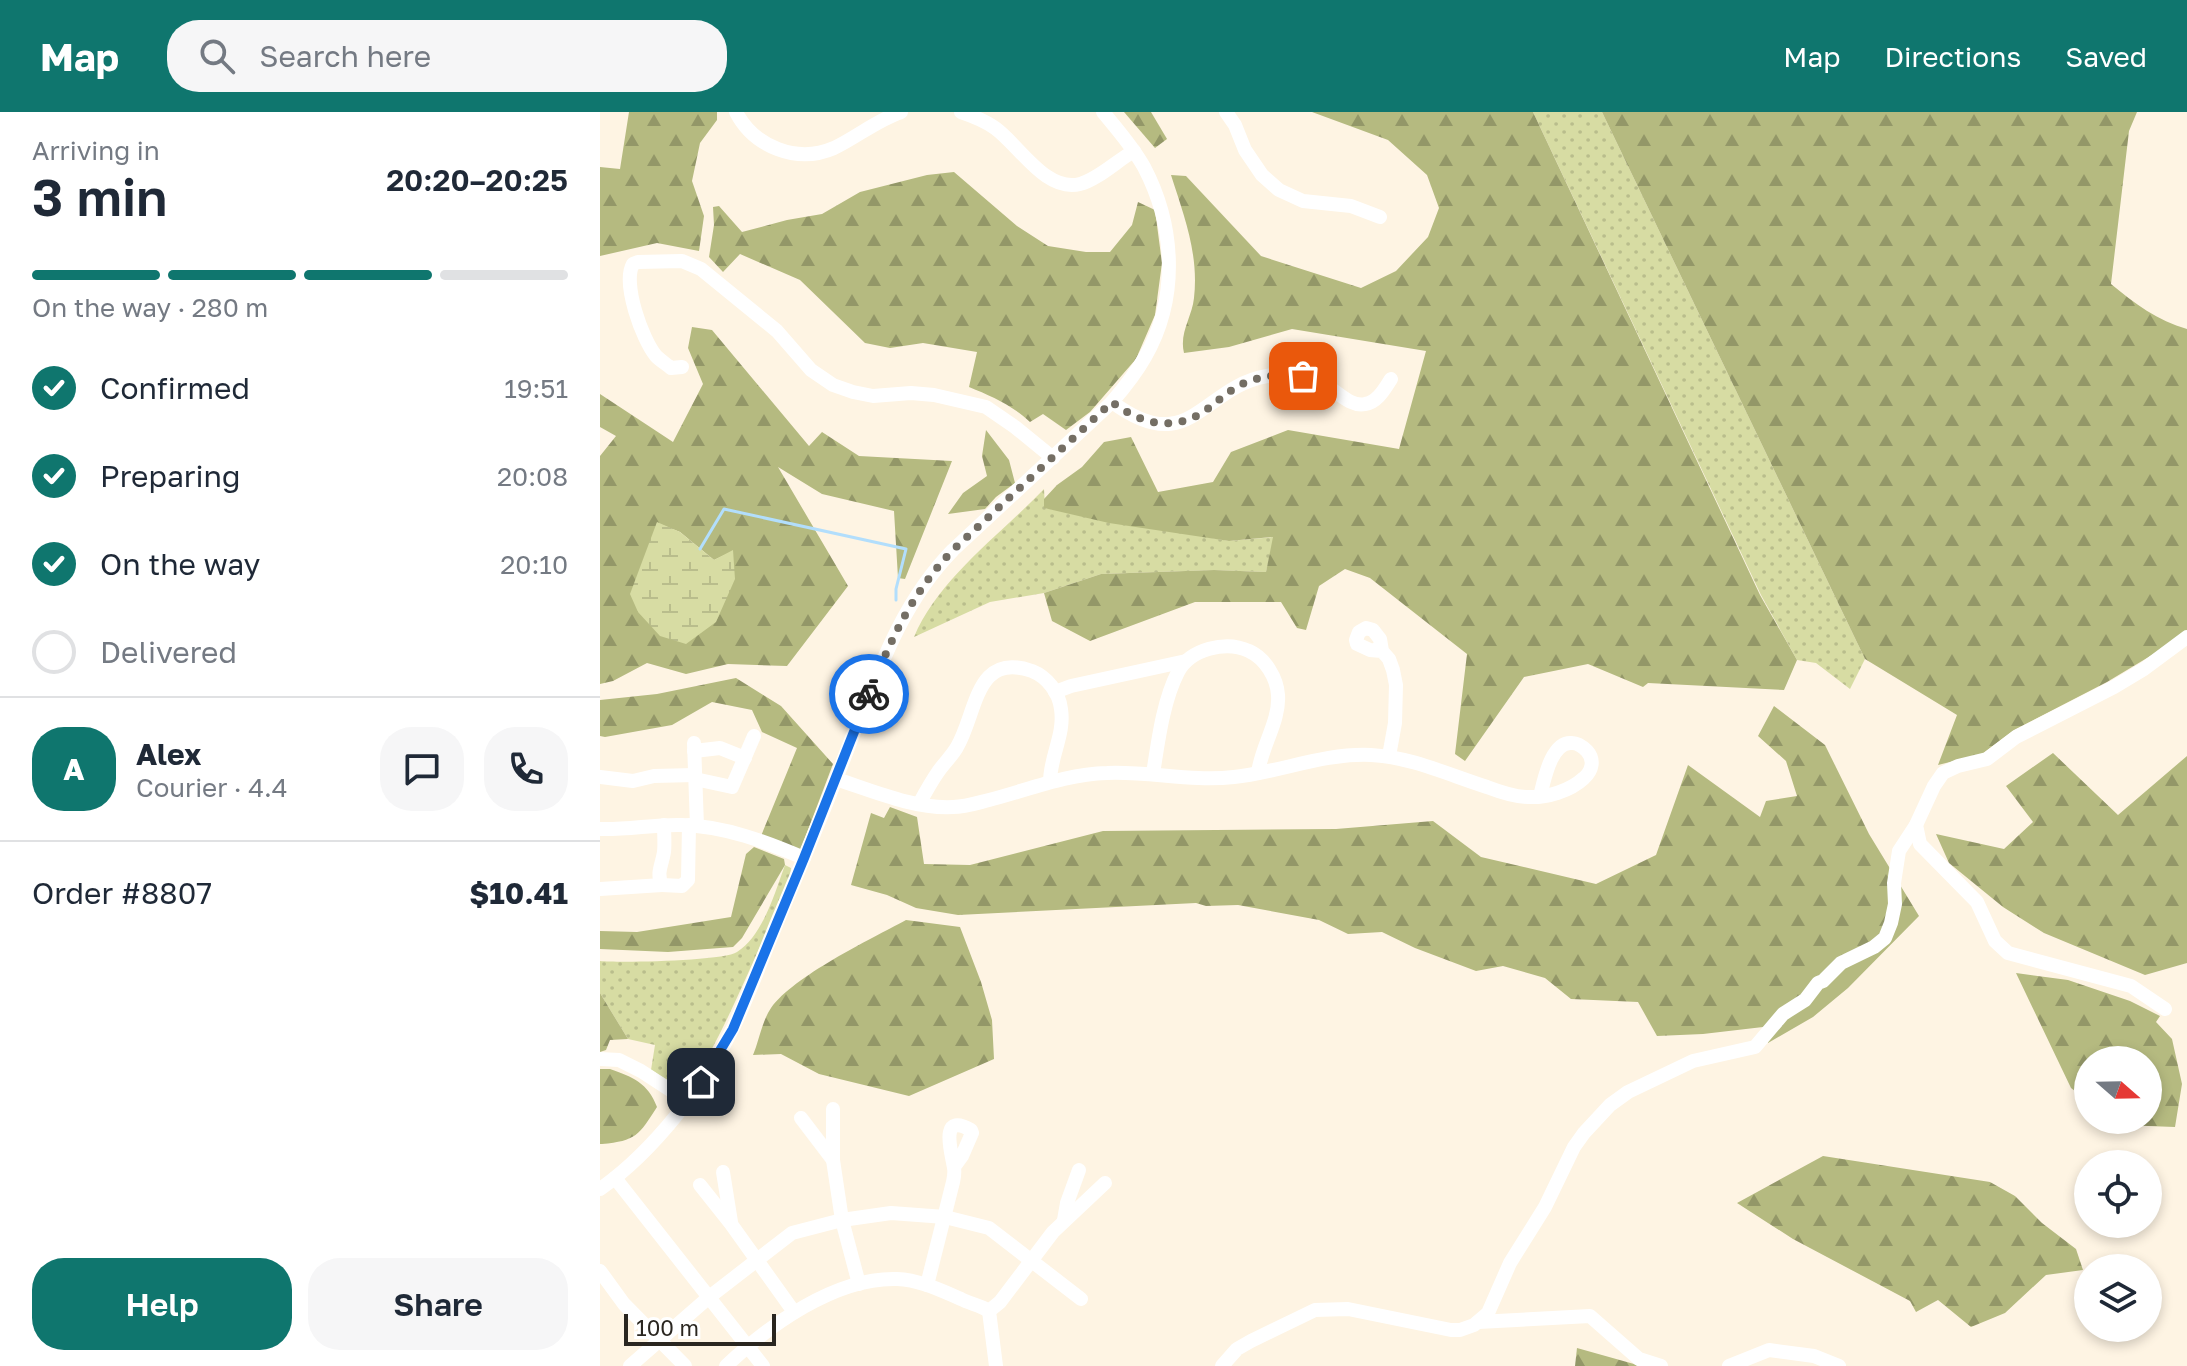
<!DOCTYPE html>
<html lang="en">
<head>
<meta charset="utf-8">
<style>
	:root { --surface:#fff; --page:#f6f6f7; --text:#1f2937; --muted:#747a83; --line:#e0e1e3; --accent:#0f766e }
	body { margin:0; font-family:"Golos Text",sans-serif; background:var(--page); color:var(--text); height:100vh; display:flex; flex-direction:column; font-size:30px; white-space:nowrap }
	* { box-sizing:border-box; margin:0 }
	p { font-size:26px; color:var(--muted) }
	.icon { flex:none; width:44px; height:44px; fill:none; stroke:currentColor; stroke-width:2; stroke-linecap:round; stroke-linejoin:round }
	.map { position:relative; flex:1; overflow:hidden }
	.details { display:flex; flex-direction:column; background:var(--surface); width:600px }
	.details>* { flex:none }
	.needle { width:52px; rotate:110deg }
	.fabs { position:absolute; left:1474px; top:934px; display:grid; gap:16px }
	.fabs a { display:grid; place-items:center; width:88px; height:88px; border-radius:50%; background:var(--surface); box-shadow:0 4px 12px #0003; font-size:40px }
	.scale { position:absolute; left:24px; bottom:20px; width:152px; box-sizing:border-box; padding-left:8px; border:4px solid #2a2620; border-top:0; font-size:22px; line-height:28px; white-space:nowrap; color:#2a2620; -webkit-text-stroke:6px #fff; paint-order:stroke }
	.pin { position:absolute; display:grid; place-items:center; width:68px; height:68px; color:#fff; margin:-34px; border-radius:16px; box-shadow:0 4px 12px #0006 }
	.courier { position:absolute; display:grid; place-items:center; width:80px; height:80px; margin:-40px; border:6px solid #1a73e8; border-radius:50%; background:#fff; color:#222; box-shadow:0 2px 10px #0007 }
	.head em { font-style:normal; font-weight:600 }
	.head div { display:flex; flex-direction:column-reverse }
	.head { display:flex; align-items:center; justify-content:space-between; height:136px; padding:0 32px }
	h1 { font-size:52px; font-weight:600; line-height:60px }
	.bar { display:grid; grid-template-columns:repeat(4,1fr); gap:12px 8px; align-content:center; height:96px; padding:0 32px }
	.bar i { height:10px; border-radius:6px; background:var(--line) }
	.bar .on { background:var(--accent) }
	.bar p { grid-column:span 4 }
	.line { display:flex; align-items:center; gap:20px; padding:0 32px; border-top:2px solid var(--line) }
	.line div { flex:1 }
	.round { display:grid; place-items:center; flex:none; width:84px; height:84px; border-radius:32px; background:var(--page) }
	ol { padding:0 32px; list-style:none }
	li { display:flex; align-items:center; gap:24px; height:88px }
	li p { margin-inline-start:auto }
	li .icon { padding:8px; border-radius:50%; background:var(--accent); color:#fff; stroke-width:4 }
	li:last-child { color:var(--muted) }
	li i { width:44px; height:44px; border:4px solid var(--line); border-radius:50% }
	.action { display:flex; gap:16px; margin-top:auto; padding:16px 32px }
	.action a { flex:1; height:92px; border-radius:32px; background:var(--accent); color:#fff; font-size:32px; font-weight:600; line-height:92px; text-align:center }
	.action a+a { background:var(--page); color:var(--text) }
	header { display:flex; align-items:center; gap:48px; box-sizing:border-box; height:112px; padding:0 40px; background:var(--accent); color:#fff }
	header strong { font-size:38px }
	nav { display:flex; gap:44px; margin-inline-start:auto; font-size:28px }
	.search { width:560px; height:72px; background:var(--page); display:flex; align-items:center; gap:20px; box-sizing:border-box; padding:0 28px; border-radius:32px; color:var(--muted); font-size:30px }
	main { display:flex; flex:1; min-height:0 }
	.map>svg:first-child { display:block }
</style>
</head>
<body>
<header>
<strong>Map</strong>
<div class="search"><svg class="icon" aria-label="search" viewBox="0 0 24 24"><circle cx="10" cy="10" r="6"/><path d="M15 15l6 6"/></svg>Search here</div>
<nav><a>Map</a><a>Directions</a><a>Saved</a></nav>
</header>
<main>
<section class="details">
<div class="head"><div><h1>3 min</h1><p>Arriving in</p></div><em>20:20–20:25</em></div>
<div class="bar"><i class="on"></i><i class="on"></i><i class="on"></i><i></i><p>On the way · 280 m</p></div>
<ol>
<li><svg class="icon" aria-label="check" viewBox="0 0 24 24"><path d="M5 12l5 5 9-10"/></svg>Confirmed<p>19:51</p></li>
<li><svg class="icon" aria-label="check" viewBox="0 0 24 24"><path d="M5 12l5 5 9-10"/></svg>Preparing<p>20:08</p></li>
<li><svg class="icon" aria-label="check" viewBox="0 0 24 24"><path d="M5 12l5 5 9-10"/></svg>On the way<p>20:10</p></li>
<li><i></i>Delivered</li>
</ol>
<div class="line" style="height:144px"><b class="round" style="background:var(--accent);color:#fff">A</b><div><b>Alex</b><p>Courier · 4.4</p></div><a class="round"><svg class="icon" aria-label="chat" viewBox="0 0 24 24"><path d="M4 5h16v11H9l-5 4z"/></svg></a><a class="round"><svg class="icon" aria-label="phone" viewBox="0 0 24 24"><path d="M5 4h4l2 5-3 2q2 4 5 5l2-3 5 2v4C11 20 4 13 5 4z"/></svg></a></div>
<div class="line" style="height:104px"><div>Order #8807</div><b>$10.41</b></div>
<div class="action"><a>Help</a><a>Share</a></div>
</section>
<div class="map">
<svg width="1587" height="1254" viewBox="0 0 1587 1254">
	<defs>
		<pattern id="grass-dots" width="8" height="8" patternUnits="userSpaceOnUse" patternTransform="scale(2)"><rect width="8" height="8" fill="#d7dca3"/><path d="M2 2h.1M6 6h.1" fill="none" stroke="#b9bd8c" stroke-width="1.8" stroke-linecap="round"/></pattern>
		<pattern id="forest-firs" width="22" height="20" patternUnits="userSpaceOnUse" patternTransform="scale(2)"><rect width="22" height="20" fill="#b5ba80"/><path d="M5 1l3.5 6h-7zM16 11l3.5 6h-7z" fill="#939768"/></pattern>
		<pattern id="wetland-marsh" width="20" height="14" patternUnits="userSpaceOnUse" patternTransform="scale(2)"><rect width="20" height="14" fill="#d7dca3"/><path d="M1 5h8M5 5V1M11 12h8M15 12V8" fill="none" stroke="#b9bd8c"/></pattern>
	</defs>
	<rect width="100%" height="100%" fill="#fef4e3"/>
	<!-- grass -->
	<g fill="url(#grass-dots)">
		<path d="M933 0H1002L1265 547 1250 577 1216 551 1197 548 1161 483Z"/>
		<path d="M444 377 445 396 629 429 674 425 666 460 614 458 501 462 444 481 390 490 314 525C338 467 401 422 444 377Z"/>
		<path d="M185 753 191 756C189 780 174 804 164 826 142 874 122 923 94 968 79 979 65 966 51 958L55 933 28 927 0 881V849C20 851 124 849 137 840 163 824 175 780 185 753Z"/>
	</g>
	<!-- forest -->
	<g fill="url(#forest-firs)" fill-rule="evenodd">
		<path d="M29 0H117V8L100 31 92 69 104 104 99 139 57 131 0 144V55L20 57Z"/>
		<path d="M524 0H551L567 27 555 36Z"/>
		<path d="M712 0H933L1160 483 1197 548 1184 578 1048 571 1043 575 988 552 924 565 865 649 855 642 867 542 770 466 745 457 719 474 706 518 697 516 681 490H595L490 529 452 509 444 481 501 462 614 458 666 460 673 425 629 429 509 411 444 396V387L457 373 482 355 504 330 531 325 558 380 613 370 631 340 688 318 799 337 826 239 692 217 629 235 584 241C579 221 592 205 594 186 599 142 584 104 571 63L586 64 661 144 761 176 796 159 828 125 839 96 827 63 788 28Z"/>
		<path d="M1002 0H1537L1529 19 1511 172C1534 191 1558 209 1587 217V522L1507 570 1414 618 1382 642 1338 653 1357 603 1265 547Z"/>
		<path d="M354 60 417 114 448 134 486 140H510L532 113 538 90 555 98 562 151 555 203 536 247 490 300 466 318 443 302 430 310C412 293 391 284 369 275L377 240 323 231 290 236 265 231 200 168 140 142 123 160 109 145 114 113 113 95 119 94 142 120 187 108 222 102 260 80 327 63Z"/>
		<path d="M92 215 112 218 209 334 222 320 259 344 352 349 305 467 298 466 294 399 222 382 178 355 248 474 187 554 128 552 86 562 47 551 13 569 0 572V344L16 324 0 315V282L73 330 103 272 88 236ZM57 411 80 420 114 448 133 439 38 500Z"/>
		<path d="M386 318 409 348 415 371 396 385 385 397 348 402 363 381 387 364 382 344Z"/>
		<path d="M136 566 181 594 233 652 200 739 161 724 197 636 162 620 152 598 112 590 72 613 5 625 0 624V588L57 582Z"/>
		<path d="M1174 594 1225 633 1269 722 1319 804 1248 876 1213 905 1168 931 1163 915 1103 922 1057 924 1038 890 971 887 945 866 903 854 876 859 815 836 782 820 748 822 719 808 638 793 606 794 596 791 358 803 316 796 287 783 251 773 271 701 284 706 290 695 317 705 324 752 370 753 503 719 736 717 833 709 881 745 996 772 1056 743 1088 653 1160 705 1166 689 1197 684 1186 649 1158 624Z"/>
		<path d="M1453 641 1518 703 1587 644V851L1545 863 1444 821 1403 795 1349 751 1336 722 1404 737 1433 710 1406 674Z"/>
		<path d="M154 735 184 747 185 753 142 826 133 835 68 840 0 837V819L37 820 131 805 146 742Z"/>
		<path d="M306 808 360 815 381 870 392 908 394 947 309 984 219 962 181 942 153 943C159 929 162 909 171 896 194 864 269 828 306 808Z"/>
		<path d="M1416 861 1468 868 1530 889 1560 904 1556 910 1572 927 1582 972 1575 1015 1521 1013 1514 1008H1548V948H1488V989L1471 976Z"/>
		<path d="M0 881 28 927 10 928 6 938 0 940Z"/>
		<path d="M10 957C33 965 48 971 57 995 39 1023 36 1029 2 1032H0V957Z"/>
		<path d="M1223 1044 1390 1070 1415 1084 1442 1111 1476 1137 1483 1158 1446 1163 1405 1201 1371 1215 1338 1188 1316 1200 1310 1189 1193 1127 1137 1091Z"/>
		<path d="M977 1236 1034 1252 1038 1254H975Z"/>
	</g>
	<!-- wetland -->
	<path fill="url(#wetland-marsh)" d="M57 410 80 420 114 448 133 438 135 467 116 510 86 532 60 524 38 500 30 482Z"/>
	<g fill="none" stroke-linecap="round" stroke-linejoin="round">
		<!-- stream -->
		<path stroke="#b2defc" stroke-width="3" d="M100 437 124 397 306 437 296 477V488"/>
		<!-- minor -->
		<g stroke="#fff" stroke-width="14">
			<path d="M136 0C154 35 197 52 234 36 257 25 277 8 301 0"/>
			<path d="M361 0C373 4 384 8 395 16 419 33 446 81 480 72 497 68 518 48 534 39"/>
			<path d="M626 0 635 13 645 38 662 63 679 78 703 89 751 94 780 105"/>
			<path d="M82 255 71 256C66 252 60 248 56 244 42 227 22 171 33 152L38 150 82 149 101 157 177 219 211 258 233 273 253 280 273 284 311 281 334 283 386 295 415 315 453 346"/>
			<path d="M512 290C590 348 602 275 667 264 687 261 710 264 727 274 739 281 751 295 765 292 778 290 785 276 791 267"/>
			<path d="M782 539 770 538 757 532 756 528 759 520 766 516 773 518 780 527 782 539 789 547 793 558 796 573 795 611 789 644"/>
			<path d="M455 580 471 574 586 549"/>
			<path d="M94 631 97 714"/>
			<path d="M94 639 120 636 145 646"/>
			<path d="M553 662C558 630 563 589 578 560 590 537 626 528 649 539 665 546 677 566 678 583 680 609 661 635 658 661"/>
			<path d="M0 665 33 669 54 664 95 663"/>
			<path d="M95 667 132 675 154 624"/>
			<path d="M236 667C273 679 314 697 353 695 365 695 377 691 389 688 428 678 466 662 507 661 549 659 591 670 634 665 681 660 722 641 771 643 811 645 849 663 887 675 900 680 914 685 928 685 947 686 970 679 984 666 992 659 995 648 987 639 983 635 978 631 972 631 951 629 944 669 940 684"/>
			<path d="M319 692C325 681 331 670 338 660 344 651 352 644 357 635 377 601 375 539 432 559 447 565 459 580 461 597 465 623 450 644 450 670"/>
			<path d="M64 713C64 722 65 732 64 740 62 753 56 761 62 773L82 774 88 768 89 713"/>
			<path d="M1316 713 1320 732 1377 790 1395 829 1408 841 1531 874 1565 897"/>
			<path d="M0 717C28 718 55 712 82 713 125 714 166 730 204 746"/>
			<path d="M0 777 62 773"/>
			<path d="M0 947 19 948 41 959 87 989"/>
			<path d="M233 997V1048"/>
			<path d="M201 1006 233 1048 242 1108 259 1172"/>
			<path d="M123 1060 131 1110"/>
			<path d="M15 1066 163 1254"/>
			<path d="M100 1073 131 1112 194 1200"/>
			<path d="M0 1077C53 1040 106 972 134 914 150 880 163 844 178 808 203 749 228 689 251 628 278 560 301 491 353 438L512 290C524 276 536 261 545 245 579 186 575 114 544 55 533 35 517 17 503 0"/>
			<path d="M464 1108 467 1091 479 1058"/>
			<path d="M0 1159 24 1192 85 1254"/>
			<path d="M327 1173 353 1070C354 1065 355 1061 354 1056 352 1042 338 999 371 1018L372 1021 362 1044 354 1055"/>
			<path d="M878 1210 990 1204 1039 1247 1061 1254"/>
			<path d="M30 1254 108 1186 192 1121 242 1108 291 1101 345 1105 389 1116 481 1187"/>
			<path d="M126 1254C168 1214 235 1165 297 1167 320 1168 340 1178 361 1187 370 1192 380 1193 389 1199"/>
			<path d="M396 1254 389 1199 400 1190 453 1120 505 1071"/>
			<path d="M622 1254 637 1237 651 1229 715 1198 748 1197 851 1218H860L874 1213 888 1201 910 1151 945 1095 974 1035 984 1021 1010 993 1028 980 1093 949 1155 935 1183 902 1205 888 1218 871 1223 869 1241 851 1274 835 1285 826 1291 811 1295 792 1294 771 1299 739 1316 713 1334 674 1343 661 1358 654 1387 647 1416 625 1514 575 1544 557 1587 525"/>
			<path d="M1129 1254 1169 1238 1214 1244 1239 1254"/>
		</g>
	</g>
	<g fill="none" stroke-linecap="round" stroke-linejoin="round">
		<!-- done -->
		<path stroke="#746e64" stroke-width="8" stroke-dasharray="0 14.4" d="M269 582C291 527 312 481 353 438L512 290C538 310 569 320 600 302 616 292 629 277 647 270 665 263 684 262 703 264"/>
		<!-- route -->
		<path stroke="#1a73e8" stroke-width="10" d="M101 970 133 917 204 746 269 582"/>
	</g>
</svg>
<div class="fabs">
<a><svg class="needle" viewBox="-14 -14 28 28"><path d="M0-13l5 13h-10z" fill="#e53935"/><path d="M0 13l5-13h-10z" fill="#747a83"/></svg></a>
<a><svg class="icon" aria-label="locate" viewBox="0 0 24 24"><circle cx="12" cy="12" r="6"/><path d="M12 2v4M12 18v4M2 12h4M18 12h4"/></svg></a>
<a><svg class="icon" aria-label="layers" viewBox="0 0 24 24"><path d="M12 4l9 5-9 5-9-5zM3 14l9 5 9-5"/></svg></a>
</div>
<div class="scale">100 m</div>
<div class="pin" style="left:703px;top:264px;background:#ea580c"><svg class="icon" aria-label="bag" viewBox="0 0 24 24"><path d="M5 8h14l-1 12H6zM9 8a3 3 0 0 1 6 0"/></svg></div>
<div class="pin" style="left:101px;top:970px;background:#1f2937"><svg class="icon" aria-label="home" viewBox="0 0 24 24"><path d="M3 11l9-7 9 7M6 9v11h12V9"/></svg></div>
<div class="courier" style="left:269px;top:582px"><svg class="icon" aria-label="bike" viewBox="0 0 24 24"><circle cx="6" cy="16" r="4"/><circle cx="18" cy="16" r="4"/><path d="M6 16l4-8h5l3 8M10 8l3 8H6M13 5h3"/></svg></div>
</div>
</main>
</body>
</html>
